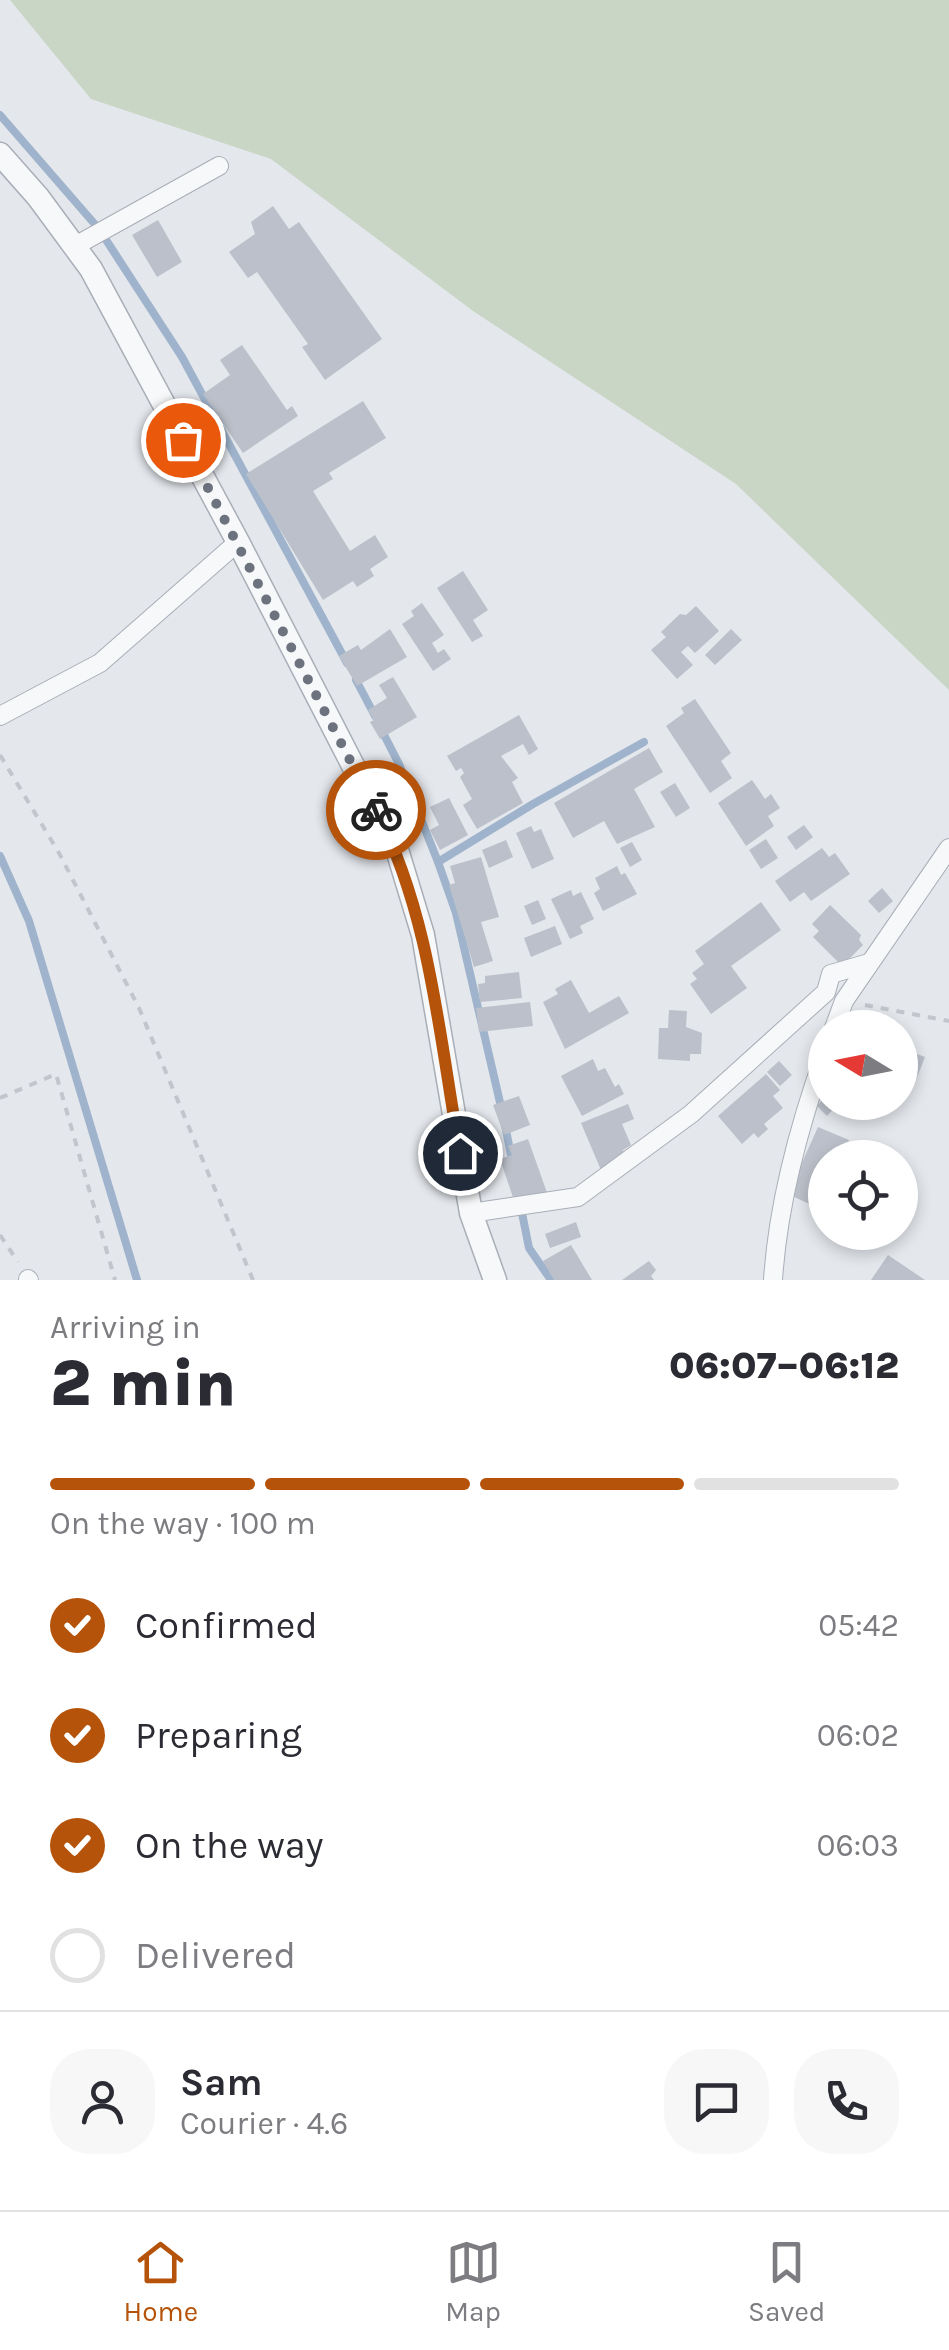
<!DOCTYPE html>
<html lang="en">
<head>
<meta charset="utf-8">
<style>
	:root { --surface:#fff; --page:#f7f7f7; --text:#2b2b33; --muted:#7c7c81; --line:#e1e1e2; --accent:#b45309 }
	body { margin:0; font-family:Karla,sans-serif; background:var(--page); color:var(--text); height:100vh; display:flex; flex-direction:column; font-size:38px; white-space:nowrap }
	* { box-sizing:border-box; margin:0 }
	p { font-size:32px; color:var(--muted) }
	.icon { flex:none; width:55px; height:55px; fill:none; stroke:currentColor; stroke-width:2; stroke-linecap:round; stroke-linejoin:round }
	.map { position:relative; height:1280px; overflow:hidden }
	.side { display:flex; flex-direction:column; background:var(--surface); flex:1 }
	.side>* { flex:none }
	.needle { width:65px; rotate:280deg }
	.controls { position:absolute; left:808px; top:1010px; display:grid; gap:20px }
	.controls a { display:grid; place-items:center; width:110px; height:110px; border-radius:50%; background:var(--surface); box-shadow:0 5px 15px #0003; font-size:50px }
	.pin { position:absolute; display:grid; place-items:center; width:85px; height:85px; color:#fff; margin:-42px; border:5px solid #fff; border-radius:50%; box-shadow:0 2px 10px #0007 }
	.courier { position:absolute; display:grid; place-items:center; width:100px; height:100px; margin:-50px; border:8px solid #b45309; border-radius:50%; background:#fff; color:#222; box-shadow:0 2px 12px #0007 }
	.headline em { font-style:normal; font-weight:800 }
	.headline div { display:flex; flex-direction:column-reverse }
	.headline { display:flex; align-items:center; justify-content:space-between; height:170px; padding:0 50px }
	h1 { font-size:65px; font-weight:800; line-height:75px }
	.bar { display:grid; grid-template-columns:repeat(4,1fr); gap:15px 10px; align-content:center; height:120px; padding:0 50px }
	.bar i { height:12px; border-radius:8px; background:var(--line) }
	.bar .active { background:var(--accent) }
	.bar p { grid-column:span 4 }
	.line { display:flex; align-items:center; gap:25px; padding:0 50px; border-top:2px solid var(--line) }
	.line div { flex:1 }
	.round { display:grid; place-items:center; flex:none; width:105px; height:105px; border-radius:40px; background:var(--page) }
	ol { padding:0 50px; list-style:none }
	li { display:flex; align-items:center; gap:30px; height:110px }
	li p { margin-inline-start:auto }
	li .icon { padding:10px; border-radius:50%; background:var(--accent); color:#fff; stroke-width:4 }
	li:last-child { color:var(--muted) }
	li i { width:55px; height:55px; border:5px solid var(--line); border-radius:50% }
	.dock { display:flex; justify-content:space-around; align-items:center; height:140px; border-top:2px solid var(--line); background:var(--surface); font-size:28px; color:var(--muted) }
	.dock a { display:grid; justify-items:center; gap:5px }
	.dock .active { color:var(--accent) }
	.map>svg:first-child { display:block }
</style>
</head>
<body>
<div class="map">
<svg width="949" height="1280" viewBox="0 0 949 1280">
	<rect width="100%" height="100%" fill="#e4e7ec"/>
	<!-- green -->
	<path fill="#c9d6c5" d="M10 0H949V690L736 484 473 311 271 159 91 99Z"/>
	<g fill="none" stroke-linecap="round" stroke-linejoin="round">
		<!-- stream -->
		<g stroke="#9fb4cc" stroke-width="8">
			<path d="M0 115 99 229 182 357 347 663"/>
			<path d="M356 680 375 716"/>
			<path d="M381 729 399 764 438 862"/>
			<path d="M0 856 29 921 137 1280"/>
			<path d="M502 1111 456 913 438 862 533 804 644 742"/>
			<path d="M505 1125 513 1165"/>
			<path d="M521 1208 529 1248 551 1280"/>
		</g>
	</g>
	<!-- building -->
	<g fill="#bbc0ca">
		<path d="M273 206 289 229 299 222 382 339 325 380 302 347 308 344 257 272 248 278 229 252 255 234 251 222Z"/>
		<path d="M158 220 182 262 157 277 132 235Z"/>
		<path d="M242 345 287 410 292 406 298 416 243 453 203 394 230 375 220 360Z"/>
		<path d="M363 401 386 438 329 473 333 479 313 491 350 551 375 535 388 557 370 569 374 576 357 587 353 581 323 600 246 474Z"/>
		<path d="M463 571 488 610 473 620 483 636 472 642 437 588Z"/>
		<path d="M422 603 444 635 432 643 438 653 444 649 451 659 433 671 402 624 414 616 411 611Z"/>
		<path d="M696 606 719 631 695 653 688 646 681 652 693 665 677 679 651 650 666 637 661 632 680 614 686 615Z"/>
		<path d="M390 629 407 657 357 686 339 656 358 645 361 650Z"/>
		<path d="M731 629 742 640 715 665 705 655Z"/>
		<path d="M393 677 417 717 380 739 370 722 374 720 368 710 387 698 379 685Z"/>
		<path d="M695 699 731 753 721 761 732 778 710 793 666 726 684 713 681 708Z"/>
		<path d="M519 715 538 749 529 755 523 744 501 756 518 778 512 782 523 803 477 829 463 805 472 799 460 777 464 773 461 768 456 771 447 756Z"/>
		<path d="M649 748 663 772 634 789 655 827 617 844 604 821 573 838 554 803Z"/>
		<path d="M752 780 765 799 771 794 780 808 768 816 774 826 746 846 718 803Z"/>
		<path d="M675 783 690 808 676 817 660 792Z"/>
		<path d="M449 798 468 835 440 850 430 830 439 825 430 807Z"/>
		<path d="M804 825 813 837 796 850 787 837Z"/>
		<path d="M531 826 534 832 541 829 554 859 532 869 516 833Z"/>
		<path d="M766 839 778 858 761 869 749 850Z"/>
		<path d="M506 840 513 857 489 868 482 850Z"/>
		<path d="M632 842 642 860 630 867 620 848Z"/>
		<path d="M822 848 829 857 835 853 850 874 811 901 804 892 790 902 775 881Z"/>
		<path d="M481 857 499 917 481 922 493 961 474 967 449 885 455 883 450 866Z"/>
		<path d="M617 866 621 875 625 873 637 894 603 911 594 893 600 889 595 878Z"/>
		<path d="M882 888 893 901 879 913 868 901Z"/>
		<path d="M571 890 573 896 581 892 594 919 580 926 583 933 570 939 551 899Z"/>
		<path d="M538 900 546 919 532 925 524 906Z"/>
		<path d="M761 902 781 930 731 966 747 988 711 1014 690 984 697 979 692 973 704 964 695 951Z"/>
		<path d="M830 905 861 935 859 940 863 945 842 966 813 937 819 931 812 924Z"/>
		<path d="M555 926 562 944 531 957 524 938Z"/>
		<path d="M519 972 522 998 480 1002 478 984 485 983V976Z"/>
		<path d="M571 980 589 1013 619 996 629 1013 565 1049 543 1002 558 994 555 989Z"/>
		<path d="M530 1002 533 1026 479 1032 476 1008Z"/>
		<path d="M669 1010 687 1011 686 1027 702 1033 701 1054H690V1061L658 1059 659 1028H668Z"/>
		<path d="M900 1048 925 1057 914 1085 900 1080Z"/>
		<path d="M593 1059 598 1071 605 1068 615 1087 619 1084 624 1094 582 1116 561 1076Z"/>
		<path d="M779 1061 792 1075 780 1086 767 1072Z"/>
		<path d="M766 1074 780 1090 773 1096 783 1108 764 1124 768 1129 758 1138 754 1133 742 1144 718 1116Z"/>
		<path d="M519 1096 530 1125 504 1135 493 1105Z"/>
		<path d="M825 1097V1102L836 1106 827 1116 817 1106Z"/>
		<path d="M628 1104 634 1119 622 1124 631 1145 623 1150 627 1159 601 1170 581 1123Z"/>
		<path d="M818 1127 849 1140 841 1158H825V1193L818 1208 788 1194Z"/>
		<path d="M528 1139 551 1204 519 1215 500 1159 512 1155 508 1146Z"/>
		<path d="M576 1222 581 1237 550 1248 545 1234Z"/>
		<path d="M571 1245 592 1280H554L543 1261Z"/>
		<path d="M888 1255 925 1280H871Z"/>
		<path d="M649 1261 656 1270 651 1276 654 1280H622Z"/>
	</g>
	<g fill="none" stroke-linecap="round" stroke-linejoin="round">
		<!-- minor casing -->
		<g stroke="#a9aeb7" stroke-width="20">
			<g id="minor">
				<path d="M75 246 219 166"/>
				<path d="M0 716 100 663 238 542"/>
				<path d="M834 1028 844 1001 949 848"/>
				<path d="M471 1213 578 1197 691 1114 826 992 831 974 869 963"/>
				<path d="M28 1279 29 1280"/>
				<path d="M773 1280C778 1202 799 1126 825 1053"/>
			</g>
		</g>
		<!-- tertiary casing -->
		<g stroke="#a9aeb7" stroke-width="25">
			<path id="tertiary" d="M0 154 38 197 91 269 238 542 398 853 423 935 471 1213 495 1280"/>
		</g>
		<!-- path -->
		<g stroke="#c2c5cb" stroke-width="4" stroke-dasharray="8 8" stroke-linecap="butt">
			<path d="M0 755 59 853 139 1008 253 1280"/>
			<path d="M865 1005 949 1021"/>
			<path d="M0 1098 56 1074 115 1280"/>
			<path d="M0 1235 18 1262"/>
		</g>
		<!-- minor -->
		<use href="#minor" stroke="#f7f8fa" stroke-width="18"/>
		<!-- tertiary -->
		<use href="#tertiary" stroke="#f7f8fa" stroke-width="22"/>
	</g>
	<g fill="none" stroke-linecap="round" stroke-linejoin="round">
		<!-- done -->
		<path stroke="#6c737f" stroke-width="10" stroke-dasharray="0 18" d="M183 440 376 810"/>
		<!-- route -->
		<path stroke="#b45309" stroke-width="12" d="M376 810C431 917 439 1037 460 1153"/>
	</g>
</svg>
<div class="controls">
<a><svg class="needle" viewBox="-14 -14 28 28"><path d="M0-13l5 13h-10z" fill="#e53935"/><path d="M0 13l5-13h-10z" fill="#7c7c81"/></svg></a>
<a><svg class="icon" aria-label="locate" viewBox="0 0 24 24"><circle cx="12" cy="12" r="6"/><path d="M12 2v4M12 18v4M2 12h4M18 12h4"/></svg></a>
</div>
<div class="pin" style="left:183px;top:440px;background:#ea580c"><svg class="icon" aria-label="bag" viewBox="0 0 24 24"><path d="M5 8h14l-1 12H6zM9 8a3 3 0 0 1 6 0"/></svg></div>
<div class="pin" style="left:460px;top:1153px;background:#1f2937"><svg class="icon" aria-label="home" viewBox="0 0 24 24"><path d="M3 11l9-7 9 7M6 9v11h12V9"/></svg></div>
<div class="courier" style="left:376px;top:810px"><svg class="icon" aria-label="bike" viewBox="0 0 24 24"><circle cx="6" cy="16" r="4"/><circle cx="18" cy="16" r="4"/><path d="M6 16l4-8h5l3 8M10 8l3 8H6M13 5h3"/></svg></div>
</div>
<section class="side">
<div class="headline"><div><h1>2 min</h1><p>Arriving in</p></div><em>06:07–06:12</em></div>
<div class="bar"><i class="active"></i><i class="active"></i><i class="active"></i><i></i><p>On the way · 100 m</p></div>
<ol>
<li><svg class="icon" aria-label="check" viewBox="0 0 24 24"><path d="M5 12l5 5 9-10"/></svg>Confirmed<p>05:42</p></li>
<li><svg class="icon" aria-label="check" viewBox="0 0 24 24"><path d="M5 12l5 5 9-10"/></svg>Preparing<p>06:02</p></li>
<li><svg class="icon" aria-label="check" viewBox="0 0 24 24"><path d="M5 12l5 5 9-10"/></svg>On the way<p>06:03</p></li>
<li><i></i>Delivered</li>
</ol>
<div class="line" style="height:180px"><a class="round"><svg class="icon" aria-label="person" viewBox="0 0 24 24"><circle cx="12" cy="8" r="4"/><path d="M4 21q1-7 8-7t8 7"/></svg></a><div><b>Sam</b><p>Courier · 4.6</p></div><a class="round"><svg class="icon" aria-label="chat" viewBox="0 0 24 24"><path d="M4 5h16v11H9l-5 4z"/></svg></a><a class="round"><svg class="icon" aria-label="phone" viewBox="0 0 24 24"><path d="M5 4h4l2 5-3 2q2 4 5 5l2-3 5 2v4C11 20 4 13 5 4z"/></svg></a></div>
</section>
<nav class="dock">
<a class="active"><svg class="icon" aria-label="home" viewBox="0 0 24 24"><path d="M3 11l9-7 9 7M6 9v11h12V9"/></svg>Home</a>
<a><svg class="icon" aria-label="map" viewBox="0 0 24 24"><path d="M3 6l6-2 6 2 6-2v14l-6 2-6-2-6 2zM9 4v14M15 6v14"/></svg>Map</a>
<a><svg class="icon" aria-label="saved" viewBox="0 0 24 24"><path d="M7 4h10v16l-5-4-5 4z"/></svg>Saved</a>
</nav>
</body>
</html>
